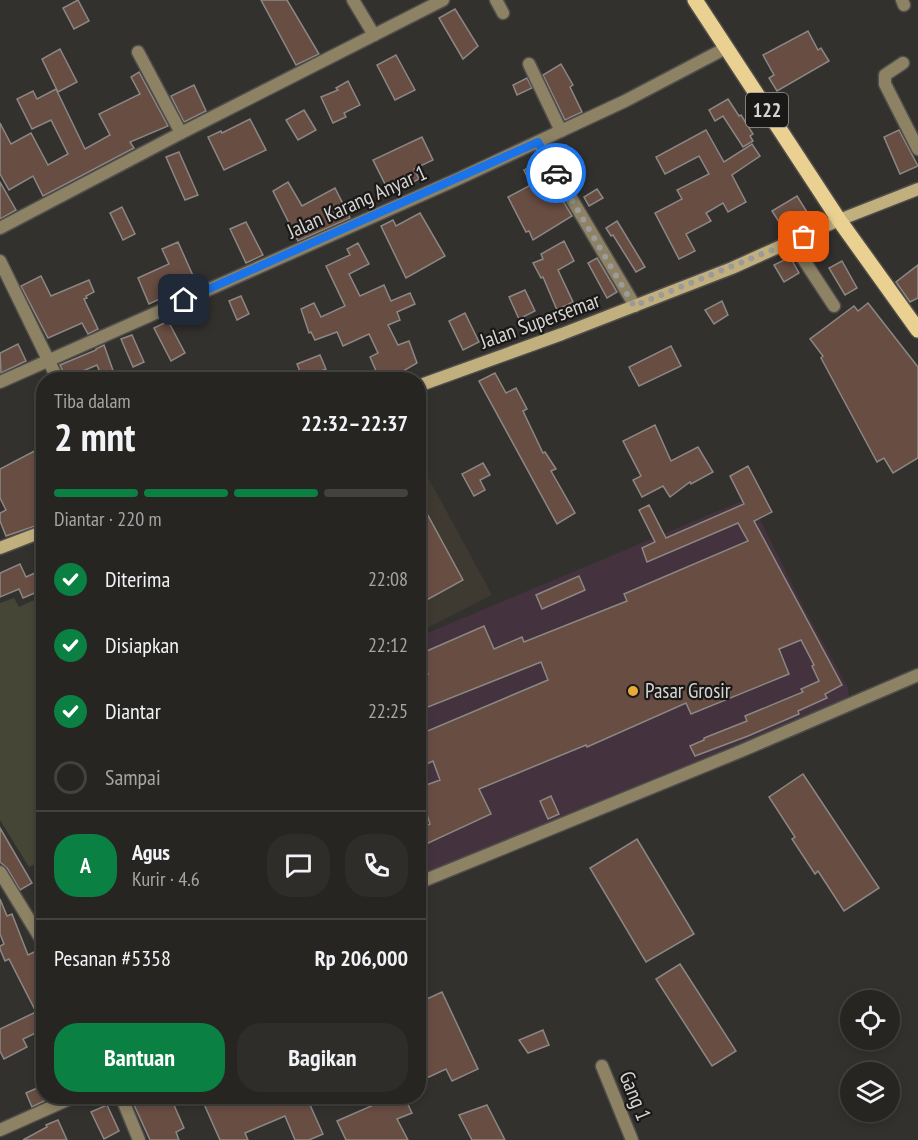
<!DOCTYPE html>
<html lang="id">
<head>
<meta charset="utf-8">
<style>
	:root { --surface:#262522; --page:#2e2d2a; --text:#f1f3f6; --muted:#a4a5a5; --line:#424240; --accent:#0b8043 }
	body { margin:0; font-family:"PT Sans Narrow",sans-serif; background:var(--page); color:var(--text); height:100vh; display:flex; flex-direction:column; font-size:22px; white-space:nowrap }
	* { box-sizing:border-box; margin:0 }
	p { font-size:20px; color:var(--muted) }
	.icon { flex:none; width:33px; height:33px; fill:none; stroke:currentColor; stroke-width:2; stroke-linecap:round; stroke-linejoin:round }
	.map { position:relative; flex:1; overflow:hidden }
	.sheet { position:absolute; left:36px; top:372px; width:390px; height:732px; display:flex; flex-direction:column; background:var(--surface); border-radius:24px; box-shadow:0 3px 9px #0003,0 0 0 2px var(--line) }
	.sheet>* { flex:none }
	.buttons { position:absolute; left:840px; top:990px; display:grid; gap:12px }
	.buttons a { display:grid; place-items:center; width:60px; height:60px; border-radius:50%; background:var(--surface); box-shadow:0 3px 9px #0003,0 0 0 2px var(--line); font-size:30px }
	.pin { position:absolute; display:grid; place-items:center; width:51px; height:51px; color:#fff; margin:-26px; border-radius:12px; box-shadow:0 3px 9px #0006 }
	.courier { position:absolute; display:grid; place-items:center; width:60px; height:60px; margin:-30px; border:4px solid #1a73e8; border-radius:50%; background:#fff; color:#222; box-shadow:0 2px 8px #0007 }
	.headline em { font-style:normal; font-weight:800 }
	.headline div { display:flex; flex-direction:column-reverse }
	.headline { display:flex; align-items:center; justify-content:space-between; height:102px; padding:0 18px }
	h1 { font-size:39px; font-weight:800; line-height:45px }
	.bar { display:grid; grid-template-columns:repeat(4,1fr); gap:9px 6px; align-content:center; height:72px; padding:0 18px }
	.bar i { height:8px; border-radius:4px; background:var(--line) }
	.bar .selected { background:var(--accent) }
	.bar p { grid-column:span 4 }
	.line { display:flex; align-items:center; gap:15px; padding:0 18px; border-top:2px solid var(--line) }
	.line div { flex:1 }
	.round { display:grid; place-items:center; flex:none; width:63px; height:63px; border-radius:24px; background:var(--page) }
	ol { padding:0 18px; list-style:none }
	li { display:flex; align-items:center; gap:18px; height:66px }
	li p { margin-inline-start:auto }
	li .icon { padding:6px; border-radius:50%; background:var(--accent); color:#fff; stroke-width:4 }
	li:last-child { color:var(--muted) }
	li i { width:33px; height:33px; border:3px solid var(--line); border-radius:50% }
	.primary-button { display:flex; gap:12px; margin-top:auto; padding:12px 18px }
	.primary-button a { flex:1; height:69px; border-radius:24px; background:var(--accent); color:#fff; font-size:24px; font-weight:800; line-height:69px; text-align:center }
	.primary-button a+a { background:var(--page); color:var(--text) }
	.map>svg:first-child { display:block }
</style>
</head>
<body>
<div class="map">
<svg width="918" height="1140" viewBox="0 0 918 1140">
	<rect width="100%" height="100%" fill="#33312e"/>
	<!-- commercial -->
	<path fill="#44333e" d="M744 500 751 502 804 608 847 686 849 696 841 702 611 796 422 880 418 874V637Z"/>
	<!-- built -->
	<path fill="#3e3a31" d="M418 459 492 595 419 632H418Z"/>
	<!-- green -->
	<path fill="#454636" d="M43 596V860L29 867 0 820V603L14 598 19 607Z"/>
	<!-- building -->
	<g fill="#684d42" stroke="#8b8785" stroke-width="1.5">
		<path d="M78 0 89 21 74 29 63 8Z"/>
		<path d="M261 0H287L319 54 296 65Z"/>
		<path d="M455 9 478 46 463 59 439 18Z"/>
		<path d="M808 31 818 50 821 48 829 61 777 91 769 78 774 75 763 55Z"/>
		<path d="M60 49 77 82 58 92 42 59Z"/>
		<path d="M396 55 415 90 395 100 377 65Z"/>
		<path d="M561 64 573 85 570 87 582 112 565 120 543 75Z"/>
		<path d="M139 72 168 126 130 142 134 148 43 196 33 176 9 190 0 174V123L11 144 31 133 48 165 68 154 51 120 32 129 17 99 33 91 37 99 56 89 85 149 110 135 99 114 140 94 131 77Z"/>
		<path d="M527 78 532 88 517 95 513 85Z"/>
		<path d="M348 81 360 105 344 113 346 117 333 123 321 97 338 90 336 88Z"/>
		<path d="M194 85 206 111 184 122 171 96Z"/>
		<path d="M728 99 739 116 741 115 753 134 750 136 753 141 743 147 723 116 715 121 709 110Z"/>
		<path d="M304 110 316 130 298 140 286 120Z"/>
		<path d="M250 119 266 150 224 170 208 137 221 131 222 133Z"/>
		<path d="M706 130 724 162 752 144 760 156 732 175 746 202 728 212 723 203 706 213 711 221 686 234 695 251 679 259 655 213 682 199 677 190 709 174 699 156 665 174 656 157Z"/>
		<path d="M899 130 918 166 900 174 884 137Z"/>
		<path d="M422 137 433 160 414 169 419 179 390 194 373 160Z"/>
		<path d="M566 145 584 181 577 185 556 150Z"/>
		<path d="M179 152 198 195 185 200 166 157Z"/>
		<path d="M540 162 572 216 533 240 529 231 526 232 508 197 531 185 524 170Z"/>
		<path d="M0 182 16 210 0 219Z"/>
		<path d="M288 182 302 206 335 188 350 218 298 241 273 191Z"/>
		<path d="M597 189 603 198 589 206 584 197Z"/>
		<path d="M797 196 807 212 783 228 772 211Z"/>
		<path d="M122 207 135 234 123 240 110 213Z"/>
		<path d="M420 213 445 256 406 278 381 226 393 220 396 226Z"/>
		<path d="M617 221 645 267 636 272 613 235 611 236 606 228Z"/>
		<path d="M246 222 263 255 246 263 230 229Z"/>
		<path d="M564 241 574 261 558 270 573 302 557 310 543 277 541 278 533 263 543 259 541 254Z"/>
		<path d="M178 242 194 278 162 293 164 297 149 304 138 278 169 264 162 249Z"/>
		<path d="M358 243 369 264 349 274 360 296 384 285 391 301 410 293 415 304 397 312 400 320 388 325 398 345 409 341 417 363 393 377 394 380H380L370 357 378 353 369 334 343 346 337 332 315 340 311 332 309 333 301 309 314 303 321 317 345 306 326 266 350 255 347 249Z"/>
		<path d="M790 257 799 273 784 282 774 265Z"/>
		<path d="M597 258 617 292 607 298 588 263Z"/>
		<path d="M842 261 857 288 845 295 829 268Z"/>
		<path d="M918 265V298L910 302 896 282Z"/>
		<path d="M41 276 51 296 89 280 94 292 86 296 87 298 84 299 98 329 88 334 82 323 48 338 21 286Z"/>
		<path d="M525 290 535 311 519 319 509 297Z"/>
		<path d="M241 296 249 314 237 320 229 301Z"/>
		<path d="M722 301 728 315 714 324 705 310Z"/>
		<path d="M868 303 918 367V458L893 473 884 458 877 462 821 358 823 356 810 339 854 306 858 311Z"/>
		<path d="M465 313 479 342 463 350 449 321Z"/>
		<path d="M168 321 185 353 171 361 154 328Z"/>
		<path d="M132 335 144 362 133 367 121 339Z"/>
		<path d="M18 344 26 361 1 373 0 353Z"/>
		<path d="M104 345 115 376 103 380 97 365 66 378 60 365 96 350V349Z"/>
		<path d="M671 346 681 366 639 386 629 367Z"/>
		<path d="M320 355 326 369 303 379 297 364Z"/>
		<path d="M495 373 506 393 516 388 527 409 523 411 543 453 545 452 556 469 551 471 575 513 557 524 479 381Z"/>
		<path d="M655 425 671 461 698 447 713 472 691 484 690 482 670 497 663 486 642 497 633 480 641 476 623 441Z"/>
		<path d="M44 446V523L6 536 0 521V513L6 510 0 498V469Z"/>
		<path d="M483 463 490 475 480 480 485 490 474 496 462 474Z"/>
		<path d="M748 466 772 512 754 521 842 685 825 694 827 698 798 711 799 714 748 736 695 756 690 746 704 740V738L747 721 745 716 803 692 801 689 819 681 812 666 814 665 801 640 779 649 789 674 691 714 686 703 587 747 586 745 479 789 491 814 424 845 418 829 430 824 418 788 440 780 433 761 418 768V735L548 680 541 662 418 711V678L428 674 420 654 484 626 494 649 522 637 524 642 627 601 624 594 748 541 738 523 647 562 642 548 655 542 639 510 649 505 666 538 744 504 730 476Z"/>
		<path d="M418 497 463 580 423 602 418 594Z"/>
		<path d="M20 564 26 577 44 569V589L23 598 19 589 0 597V573Z"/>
		<path d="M579 576 585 590 542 609 536 595Z"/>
		<path d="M803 774 879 888 844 911 818 871 815 874 792 839 795 837 769 797Z"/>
		<path d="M551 796 559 814 548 819 540 801Z"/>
		<path d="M0 828 32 883 20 890 7 868 0 862Z"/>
		<path d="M637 839 694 934 646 962 590 868Z"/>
		<path d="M0 899 7 916 12 914 28 955 36 951 44 968V1029L23 1039 27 1047 4 1059 0 1051V1029L36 1012 9 959 5 961 0 949V946L4 944 0 934Z"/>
		<path d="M680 964 736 1051 712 1066 656 979Z"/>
		<path d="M442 992 478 1069 452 1081 446 1069 418 1082V1003Z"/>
		<path d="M543 1030 549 1045 528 1053 519 1040Z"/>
		<path d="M44 1085V1101L32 1107 26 1093Z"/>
		<path d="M130 1096H170L184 1128 176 1132 179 1140H150Z"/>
		<path d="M220 1096H306L323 1134 309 1140H295L285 1116 245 1133 248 1140H220L204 1104Z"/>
		<path d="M394 1096H404L412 1113 397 1119 408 1140H346L337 1121Z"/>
		<path d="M107 1105 119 1131 104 1139 91 1112Z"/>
		<path d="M487 1105 505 1140H472L459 1115Z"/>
		<path d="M58 1120 67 1140H23L47 1127 46 1125Z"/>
	</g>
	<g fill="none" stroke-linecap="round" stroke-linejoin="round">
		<!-- minor casing -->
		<g stroke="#504e4c" stroke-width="15">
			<g id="minor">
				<path d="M353 0 374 35"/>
				<path d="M496 0 503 13"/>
				<path d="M902 0 904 5"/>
				<path d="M138 52 181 133"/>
				<path d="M903 63 885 75V84L918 149"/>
				<path d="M529 64 561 131"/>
				<path d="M538 142 635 306"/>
				<path d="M0 228 181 133 443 0"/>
				<path d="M792 242 834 306"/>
				<path d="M0 261 58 380"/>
				<path d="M0 382 460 178 625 101 726 48"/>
				<path d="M0 872 44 944"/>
				<path d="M418 883 741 751 918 675"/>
				<path d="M602 1066 632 1140"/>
				<path d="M121 1096 139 1140"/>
				<path d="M0 1130 76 1096"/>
			</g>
		</g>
		<!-- secondary casing -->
		<g stroke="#504e4c" stroke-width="15">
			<g id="secondary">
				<path d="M418 386 562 334 732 268 839 220 918 189"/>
				<path d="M0 548 44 531"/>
			</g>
		</g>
		<!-- primary casing -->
		<g stroke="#504e4c" stroke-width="18">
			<path id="primary" d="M695 0 839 220 918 330"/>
		</g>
		<!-- minor -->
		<use href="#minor" stroke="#8d8264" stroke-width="12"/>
		<!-- secondary -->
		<use href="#secondary" stroke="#c2af7e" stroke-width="12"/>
		<!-- primary -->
		<use href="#primary" stroke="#ead192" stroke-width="15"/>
	</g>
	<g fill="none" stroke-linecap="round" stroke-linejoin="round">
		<!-- done -->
		<path stroke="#9c9b99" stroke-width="6" stroke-dasharray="0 10.8" d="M556 173 634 306 804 237"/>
		<!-- route -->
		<path stroke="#1a73e8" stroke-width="8" d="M184 300 538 142 556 173"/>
	</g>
	<!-- markers -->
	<circle fill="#e9ab38" stroke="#1a1918" stroke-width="2" cx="633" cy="691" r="6"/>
	<g text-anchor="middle" stroke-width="4.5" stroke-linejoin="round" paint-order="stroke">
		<!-- shield labels -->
		<rect fill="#1a1918" stroke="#9d9c9a" stroke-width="1.5" x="746" y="93" width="42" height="34" rx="4.5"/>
		<g font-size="20" font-weight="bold" fill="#d5d4d2">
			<text x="767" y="117">122</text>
		</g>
		<!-- street labels -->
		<g font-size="21" fill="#d5d4d2" stroke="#1a1918">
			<text transform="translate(357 202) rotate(-24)" y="7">Jalan Karang Anyar 1</text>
			<text transform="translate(540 321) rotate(-20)" y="7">Jalan Supersemar</text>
			<text transform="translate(635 1096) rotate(68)" y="7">Gang 1</text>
		</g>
		<!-- poi labels -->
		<g font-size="21" fill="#d5d4d2" stroke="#1a1918" text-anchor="start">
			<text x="645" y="698">Pasar Grosir</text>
		</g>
	</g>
</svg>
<div class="buttons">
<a><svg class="icon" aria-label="locate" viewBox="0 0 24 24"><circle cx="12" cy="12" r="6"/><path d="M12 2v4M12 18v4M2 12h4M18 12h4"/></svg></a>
<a><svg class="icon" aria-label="layers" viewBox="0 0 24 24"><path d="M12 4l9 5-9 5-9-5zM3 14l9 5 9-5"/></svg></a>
</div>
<div class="pin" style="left:804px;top:237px;background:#ea580c"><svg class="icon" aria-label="bag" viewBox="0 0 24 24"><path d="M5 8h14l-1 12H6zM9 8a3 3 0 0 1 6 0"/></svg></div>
<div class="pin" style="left:184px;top:300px;background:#1f2937"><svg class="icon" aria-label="home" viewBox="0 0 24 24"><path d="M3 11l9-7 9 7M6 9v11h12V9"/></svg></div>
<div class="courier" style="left:556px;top:173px"><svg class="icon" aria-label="car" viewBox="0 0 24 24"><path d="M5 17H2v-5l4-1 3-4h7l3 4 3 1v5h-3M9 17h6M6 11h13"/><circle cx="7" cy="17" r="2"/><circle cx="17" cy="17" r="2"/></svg></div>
<section class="sheet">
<div class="headline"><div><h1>2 mnt</h1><p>Tiba dalam</p></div><em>22:32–22:37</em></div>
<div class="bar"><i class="selected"></i><i class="selected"></i><i class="selected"></i><i></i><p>Diantar · 220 m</p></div>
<ol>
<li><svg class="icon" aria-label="check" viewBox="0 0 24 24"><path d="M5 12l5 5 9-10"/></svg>Diterima<p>22:08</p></li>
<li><svg class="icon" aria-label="check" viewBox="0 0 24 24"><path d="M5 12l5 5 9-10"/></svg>Disiapkan<p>22:12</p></li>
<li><svg class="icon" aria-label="check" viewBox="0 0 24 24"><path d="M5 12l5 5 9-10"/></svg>Diantar<p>22:25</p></li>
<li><i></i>Sampai</li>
</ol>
<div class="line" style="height:108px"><b class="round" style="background:var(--accent);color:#fff">A</b><div><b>Agus</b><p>Kurir · 4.6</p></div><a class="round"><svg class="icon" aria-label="chat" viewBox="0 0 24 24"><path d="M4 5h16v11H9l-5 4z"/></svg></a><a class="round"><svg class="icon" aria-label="phone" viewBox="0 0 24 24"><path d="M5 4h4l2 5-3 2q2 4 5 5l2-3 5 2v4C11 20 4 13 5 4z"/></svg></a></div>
<div class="line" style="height:78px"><div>Pesanan #5358</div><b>Rp 206,000</b></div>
<div class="primary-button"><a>Bantuan</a><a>Bagikan</a></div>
</section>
</div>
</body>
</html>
